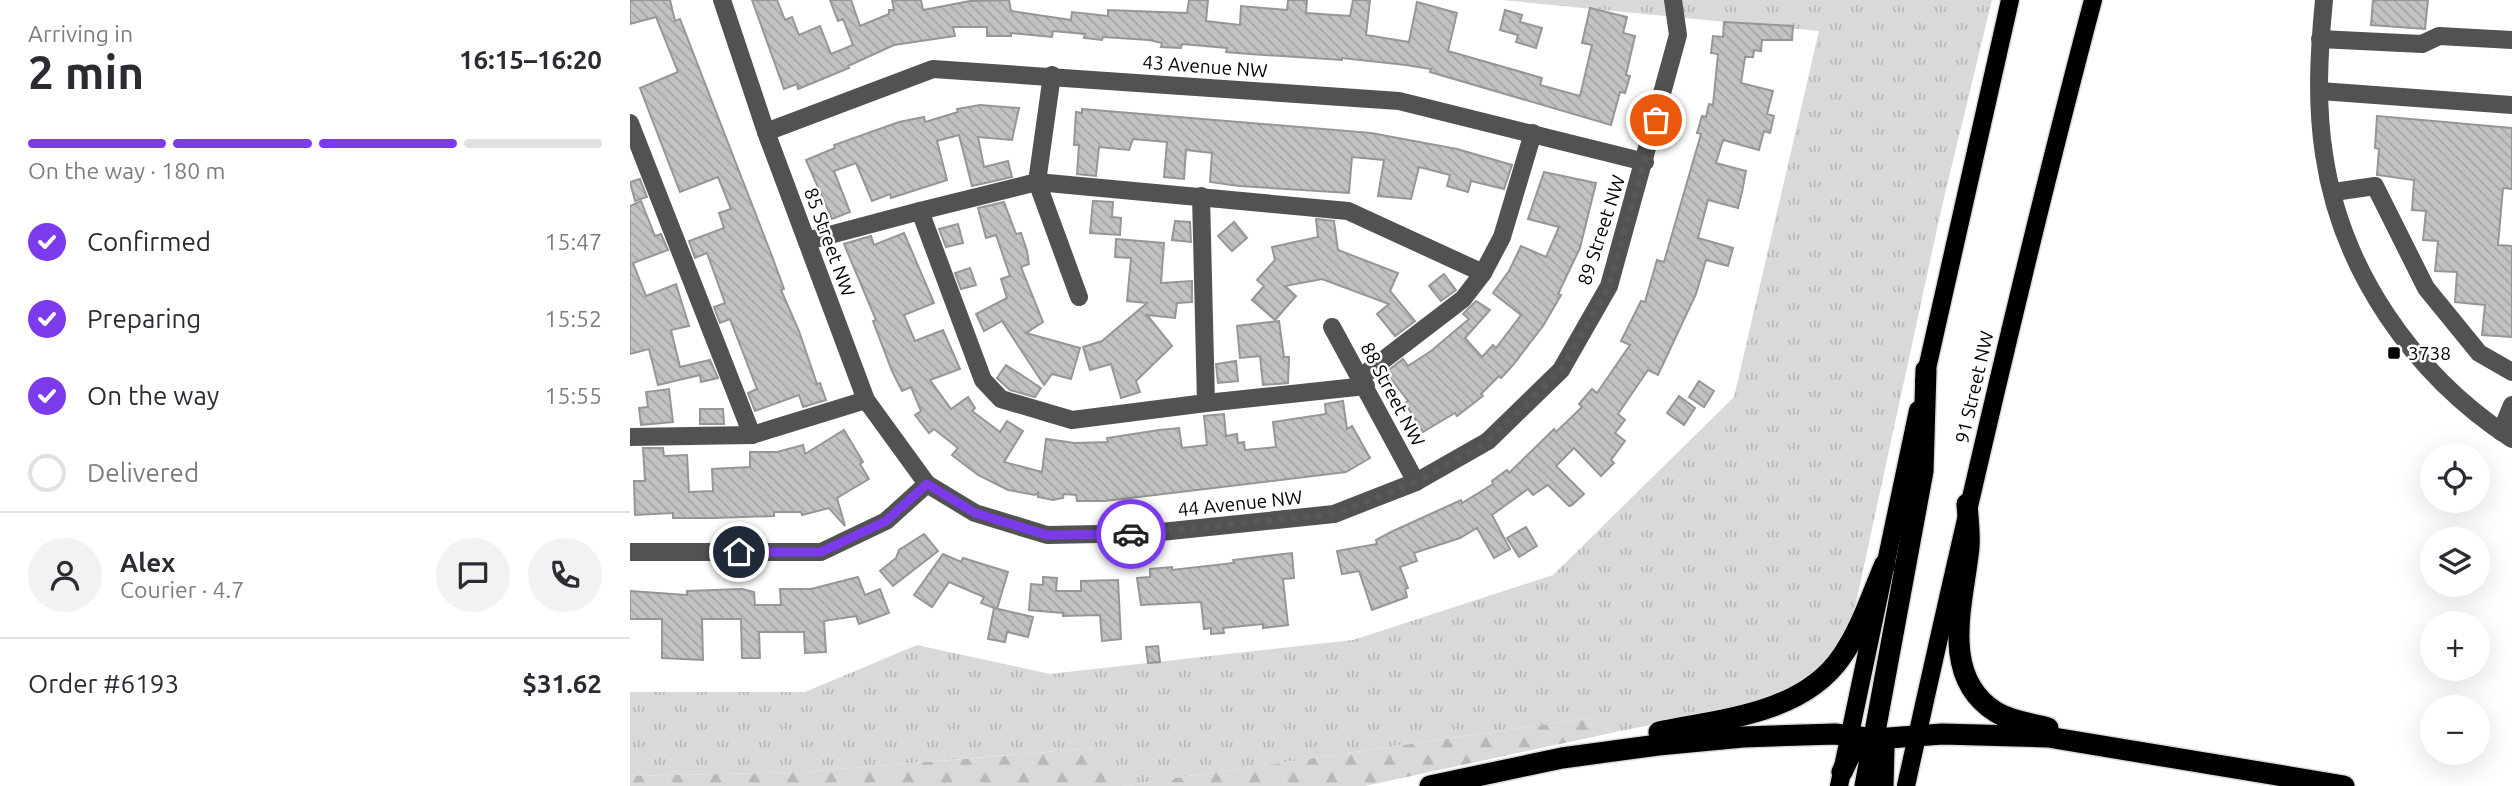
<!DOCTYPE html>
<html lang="en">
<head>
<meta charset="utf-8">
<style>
	:root { --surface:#fff; --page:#f2f2f3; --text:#2b2b33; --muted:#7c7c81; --line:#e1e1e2; --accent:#7c3aed }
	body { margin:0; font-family:Ubuntu,sans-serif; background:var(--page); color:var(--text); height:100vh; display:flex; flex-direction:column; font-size:26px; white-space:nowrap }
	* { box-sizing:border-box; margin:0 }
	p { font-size:23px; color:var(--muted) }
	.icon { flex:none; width:38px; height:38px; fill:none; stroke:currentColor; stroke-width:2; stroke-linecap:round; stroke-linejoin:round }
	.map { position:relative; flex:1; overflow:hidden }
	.details { display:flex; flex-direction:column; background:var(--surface); width:630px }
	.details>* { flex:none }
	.buttons { position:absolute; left:1790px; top:443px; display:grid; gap:14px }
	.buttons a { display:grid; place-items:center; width:70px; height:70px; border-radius:50%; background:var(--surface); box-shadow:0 7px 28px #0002; font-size:35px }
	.pin { position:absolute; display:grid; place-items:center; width:60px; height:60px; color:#fff; margin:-30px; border:4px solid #fff; border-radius:50%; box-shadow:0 2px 7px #0007 }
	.courier { position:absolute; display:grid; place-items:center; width:70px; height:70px; margin:-35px; border:5px solid #7c3aed; border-radius:50%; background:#fff; color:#222; box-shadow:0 2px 9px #0007 }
	.summary em { font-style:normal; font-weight:700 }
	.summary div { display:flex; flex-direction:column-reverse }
	.summary { display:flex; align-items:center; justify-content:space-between; height:119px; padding:0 28px }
	h1 { font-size:46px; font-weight:700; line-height:52px }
	.bar { display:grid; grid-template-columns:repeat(4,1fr); gap:10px 7px; align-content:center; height:84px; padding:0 28px }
	.bar i { height:9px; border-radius:5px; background:var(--line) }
	.bar .active { background:var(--accent) }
	.bar p { grid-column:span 4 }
	.line { display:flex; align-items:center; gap:18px; padding:0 28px; border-top:2px solid var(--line) }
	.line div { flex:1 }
	.round { display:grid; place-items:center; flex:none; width:74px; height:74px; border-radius:37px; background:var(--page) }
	ol { padding:0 28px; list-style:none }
	li { display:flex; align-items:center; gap:21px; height:77px }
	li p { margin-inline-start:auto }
	li .icon { padding:7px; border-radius:50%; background:var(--accent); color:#fff; stroke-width:4 }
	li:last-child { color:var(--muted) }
	li i { width:38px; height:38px; border:4px solid var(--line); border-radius:50% }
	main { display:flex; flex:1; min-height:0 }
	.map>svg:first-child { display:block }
</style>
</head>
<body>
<main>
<section class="details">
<div class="summary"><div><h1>2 min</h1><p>Arriving in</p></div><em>16:15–16:20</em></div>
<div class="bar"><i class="active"></i><i class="active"></i><i class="active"></i><i></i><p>On the way · 180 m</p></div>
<ol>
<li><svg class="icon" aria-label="check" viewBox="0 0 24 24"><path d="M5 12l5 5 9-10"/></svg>Confirmed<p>15:47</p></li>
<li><svg class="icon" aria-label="check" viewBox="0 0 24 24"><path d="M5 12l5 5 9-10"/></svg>Preparing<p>15:52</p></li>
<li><svg class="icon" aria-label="check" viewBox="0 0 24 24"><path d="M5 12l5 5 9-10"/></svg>On the way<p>15:55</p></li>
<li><i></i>Delivered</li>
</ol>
<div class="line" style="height:126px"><a class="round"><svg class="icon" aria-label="person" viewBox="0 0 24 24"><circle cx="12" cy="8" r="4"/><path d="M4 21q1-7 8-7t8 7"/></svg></a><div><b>Alex</b><p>Courier · 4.7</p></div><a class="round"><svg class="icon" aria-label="chat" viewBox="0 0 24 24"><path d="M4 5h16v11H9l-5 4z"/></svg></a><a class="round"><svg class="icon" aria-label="phone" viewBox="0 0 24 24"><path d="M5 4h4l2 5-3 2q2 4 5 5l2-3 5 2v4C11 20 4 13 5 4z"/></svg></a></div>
<div class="line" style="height:91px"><div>Order #6193</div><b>$31.62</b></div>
</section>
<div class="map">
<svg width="1882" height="786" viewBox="0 0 1882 786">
	<defs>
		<pattern id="grass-tufts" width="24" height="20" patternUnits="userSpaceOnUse" patternTransform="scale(1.75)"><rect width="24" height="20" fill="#d9d9d9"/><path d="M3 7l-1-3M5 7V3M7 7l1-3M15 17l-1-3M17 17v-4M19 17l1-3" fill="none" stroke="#b8b8b8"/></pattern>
		<pattern id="forest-firs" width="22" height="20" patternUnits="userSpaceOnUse" patternTransform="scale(1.75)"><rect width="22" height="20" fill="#d9d9d9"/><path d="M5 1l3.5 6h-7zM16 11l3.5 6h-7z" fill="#b8b8b8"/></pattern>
		<pattern id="building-back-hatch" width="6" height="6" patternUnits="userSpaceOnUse" patternTransform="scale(1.75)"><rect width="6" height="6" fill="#c2c2c2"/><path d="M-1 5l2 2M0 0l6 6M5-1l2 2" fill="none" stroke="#a5a5a5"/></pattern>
	</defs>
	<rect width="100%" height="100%" fill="#fff"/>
	<!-- grass -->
	<path fill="url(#grass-tufts)" d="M872 0H1362L1312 206 1224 612C1215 636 1201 664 1179 679 1134 709 1036 721 981 733L960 718 491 786H483L477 747 173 772 0 776V692H175L287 645 420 674 723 640 923 575 1104 397 1189 31Z"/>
	<!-- forest -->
	<g fill="url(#forest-firs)">
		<path d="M960 718 981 733 735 786H491Z"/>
		<path d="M478 747 483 786H0V776L173 772Z"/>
	</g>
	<!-- building -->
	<g fill="url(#building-back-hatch)" stroke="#969696" stroke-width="2">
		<path d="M0 0H40L45 21 50 19 140 251 154 289 151 290 169 331 187 384 190 383 196 400 173 407 169 395 125 411 118 393 127 389 100 319 90 323 84 307 95 303 77 253 65 258 59 241 94 228 89 213 101 209 88 177 50 192 10 88 48 72 26 17 0 24Z"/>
		<path d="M122 0H147L155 20 162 17 169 35 190 26 201 54 223 45 213 19 208 21 200 0H221L230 26 259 14V10H264L262 0H291L293 10 340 1 379 0 381 11 441 20 442 12 478 16V10L557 13 559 0H578L576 21 610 25 611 6 657 10 658 0H677L676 13 720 16 723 0H740L736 35 779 42 787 2 827 13 818 51 912 78 910 85 950 96 962 45 952 43 960 8 997 17 993 33 1005 36 996 75 1000 76 995 93 990 92 981 125 800 72 801 69 776 65 712 58V60L620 54 596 52 597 48 552 44 551 48 531 47 532 43 519 40 473 37 472 40 454 38 455 34 423 31 422 37 381 33V36H357V27H323L325 36 264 45 218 66 219 68 168 89 167 84 154 89Z"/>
		<path d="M1743 0H1798L1795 29 1741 25Z"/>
		<path d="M875 10 892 15 890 22 912 28 906 48 886 42 888 35 870 30Z"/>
		<path d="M1094 22 1163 26 1162 40H1132L1131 51 1124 50 1123 57H1115L1111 83 1143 91 1137 114 1144 116 1140 133 1134 131 1129 150 1093 140 1086 163 1116 171 1112 192 1108 208 1078 200 1068 238 1103 248 1098 266 1076 260 1066 294 1028 375 1018 370 988 414 995 420 985 433 995 441 981 460 984 463 971 476 944 448 926 466 954 494 942 505 939 506 918 485 903 495 898 489 862 515 880 549 864 558 847 528 830 538 784 553 787 561 770 567 778 588 775 589 777 597 742 610 729 571 712 574 707 551 747 544 746 540 761 532 831 500 832 503 863 484 862 481 877 470 879 473 924 429 926 432 952 407 949 404 962 389 967 393 1000 345 991 341 1011 301 1015 302 1027 260 1034 262 1071 134 1067 133 1072 116 1076 117 1079 104 1083 105 1088 54 1081 53 1083 36 1093 37Z"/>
		<path d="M350 105 389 108 382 140 348 137 354 167 378 161 382 177 342 186 329 135 307 141 317 180 261 198 260 194 242 201 226 163 204 171 220 212 202 219 176 160 205 148 204 145 269 122 294 117 295 122 328 112 327 109Z"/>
		<path d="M452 109 741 133 827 149 882 165 874 189 841 181 838 192 817 186 820 175 789 167 781 199 748 196 754 160 722 157 719 193 609 186 580 182 582 153 556 150 554 179 534 177 537 142 503 139 499 150 469 147 466 176 447 174 449 145H444L446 112 452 113Z"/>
		<path d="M1747 116 1882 128V189L1873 188 1868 245 1882 246V337L1852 335 1855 305 1825 302 1827 272 1805 271 1808 241 1793 240 1796 211 1782 210 1784 180 1747 175 1749 149 1745 148Z"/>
		<path d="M914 172 966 183 950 248 928 294 931 295 913 326 883 365 871 378 869 376 851 394 853 396 827 416 825 413 793 432 775 403 778 401 756 372 773 359 778 366 801 351 839 319 833 314 846 301 860 310 835 338 852 357 863 345 866 348 891 315 863 293 879 271 891 246 916 257 929 227 898 219Z"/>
		<path d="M10 179 17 197 5 201 0 182Z"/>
		<path d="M11 201 25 236 31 234 38 250 3 263 16 296 46 284 59 326 41 330 50 367 80 360 88 378 71 382 70 375 28 385 19 349 0 354V206Z"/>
		<path d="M463 201 483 202 482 217 491 218 490 235 460 233Z"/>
		<path d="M374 202 386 234 391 233 397 251 399 264 391 267 413 322 396 333 450 348 441 379 422 374 414 385 372 321 354 331 346 314 377 298 371 279 380 276 366 235 356 238 348 208Z"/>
		<path d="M686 219 704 221 708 250 768 273 760 291 785 321 765 336 747 314 759 304 692 279 655 286 666 296 645 320 622 300 634 286 627 280 645 260 642 247 688 237Z"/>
		<path d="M545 221 560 222 561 242 542 240Z"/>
		<path d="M604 222 617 238 602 251 588 236Z"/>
		<path d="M328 224 333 243 316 247 309 229Z"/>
		<path d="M274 233 304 303 274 315 285 341 313 330 330 369 300 380 321 409 338 397 345 408 342 411 370 432 377 421 393 431 374 462 412 472 416 439 445 443 478 442 477 438 529 430 549 428 552 448 577 445 574 416 594 414 596 436 607 434 608 443 614 442 615 450 646 447 643 422 696 414 695 404 713 401 717 429 722 426 740 458 716 472 475 501H447L446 495 434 494 433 498 423 500 408 497V493L405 495 378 490 348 475 322 455 328 448 304 429 299 433 285 415 291 411 281 387 272 391 262 371 243 321 246 320 214 244 241 236 244 245Z"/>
		<path d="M486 239 534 243 531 283 562 281V302L547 303 545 318 517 315 542 346 506 381 510 392 491 398 481 364 460 370 453 347 472 341 517 303 497 301 501 258 485 257Z"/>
		<path d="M340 268 346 285 331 289 325 273Z"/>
		<path d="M814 274 826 290 811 301 799 286Z"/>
		<path d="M649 321 654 357H659L658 383 633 385 630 356 610 358 607 326Z"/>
		<path d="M606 361 608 381 588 383 586 364Z"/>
		<path d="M376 365 411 388 405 397 380 390 367 378Z"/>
		<path d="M1069 381 1084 391 1074 407 1059 397Z"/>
		<path d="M39 389 43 422 11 425 9 408 18 407 16 392Z"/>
		<path d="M1049 396 1065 408 1054 425 1037 413Z"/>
		<path d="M70 409H93L94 424H70Z"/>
		<path d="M214 430 233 462 230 464 239 479 207 498 215 526 199 508 172 515 171 512H144V516L84 518H43V513L5 515 4 481H15L13 448H33L34 456 57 455 59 492 83 491 82 469 120 467V452H147L173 445 175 454Z"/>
		<path d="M896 527 907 546 889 557 877 538Z"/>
		<path d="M294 534 308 551 263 586 250 571 266 558 269 550Z"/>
		<path d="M662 553 664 578 653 579 658 625 633 628V624L593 628 594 633 581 634V628L574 629 571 602 511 605 507 578 520 577V569L542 567V570L604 563 603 560Z"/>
		<path d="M313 554 331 562 333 558 378 572 367 609 351 603 354 597 319 582 302 607 284 595Z"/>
		<path d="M228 577 235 595 250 589 259 613 229 624 226 616 194 621 196 652 175 653 174 632H129L130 658H112L111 619H72L73 660 32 658V619H0V591L57 595V591L112 589 124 592 125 605H151L150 589H181Z"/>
		<path d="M413 577 427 578 426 591H451V581L488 580 491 639 472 641 470 615 433 616V613L399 610 401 584 413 585Z"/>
		<path d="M364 608 403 617 398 637 377 632 375 642 358 639Z"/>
		<path d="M528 646 530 662 518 663 516 647Z"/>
	</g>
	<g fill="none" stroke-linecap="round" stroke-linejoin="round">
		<!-- major casing -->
		<g stroke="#dbdbdb" stroke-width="21">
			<g id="major">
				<path d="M1294 382 1380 0"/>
				<path d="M1209 786 1288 410"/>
				<path d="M1276 786C1334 523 1394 261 1463 0"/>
			</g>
		</g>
		<!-- highway casing -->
		<g stroke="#dbdbdb" stroke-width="24">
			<g id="highway">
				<path d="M1337 504C1338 518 1340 533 1339 547 1334 600 1308 676 1366 712 1382 722 1401 723 1418 728"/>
				<path d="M1029 732C1091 719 1173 714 1212 656 1231 629 1242 594 1255 564"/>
				<path d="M1245 739 1254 748 1253 786"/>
				<path d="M1212 772 1220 755 1245 739"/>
				<path d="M800 786 932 758 1028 745 1113 737 1205 734 1245 739 1312 734 1418 737 1714 786"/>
				<path d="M1235 786 1293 471 1296 370"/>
			</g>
		</g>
		<!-- minor -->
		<g stroke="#525252" stroke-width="18">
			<path d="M92 0 136 132 236 400 297 484"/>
			<path d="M1694 0C1689 51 1686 103 1694 154 1711 271 1784 375 1882 439"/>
			<path d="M1690 39 1792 44 1809 36 1882 40"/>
			<path d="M422 75 407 182 449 297"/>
			<path d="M1690 91 1882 105"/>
			<path d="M0 123 122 435"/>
			<path d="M136 132 303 69 769 101 1015 162"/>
			<path d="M1704 192 1745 186 1796 288 1849 353 1882 372"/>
			<path d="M571 196 576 403 736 386"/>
			<path d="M177 241 290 211"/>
			<path d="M702 327 786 482"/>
			<path d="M731 377 833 299 853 273"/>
			<path d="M576 403 442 420 371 399 353 380 290 211 407 182 718 211 853 273 872 237 903 133"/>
			<path d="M1871 432 1882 405"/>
			<path d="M0 437 122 435 236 400"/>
			<path d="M0 552H191L256 521 297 484 345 513 417 535 521 533 704 514 786 482 858 441 931 370 979 286 1048 35 1043 0"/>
		</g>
		<!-- major -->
		<use href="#major" stroke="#000" stroke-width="18"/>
		<!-- highway -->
		<use href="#highway" stroke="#000" stroke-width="21"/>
	</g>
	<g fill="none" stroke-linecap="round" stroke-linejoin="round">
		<!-- done -->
		<path stroke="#595959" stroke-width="7" stroke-dasharray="0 12.6" d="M501 534 704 514 786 482 858 441 931 370 979 286 1026 120"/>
		<!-- route -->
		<path stroke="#7c3aed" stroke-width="9" d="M109 552H191L256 521 297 484 345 513 417 535 501 534"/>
	</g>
	<!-- markers -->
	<rect fill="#000" stroke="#fff" stroke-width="2.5" x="1757" y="346" width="14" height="14" rx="3.5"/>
	<g text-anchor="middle" stroke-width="5" stroke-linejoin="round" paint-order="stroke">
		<!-- street labels -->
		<g font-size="19" fill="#000" stroke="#fff">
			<text transform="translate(575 66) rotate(4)" y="7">43 Avenue NW</text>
			<text transform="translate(971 230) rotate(-72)" y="7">89 Street NW</text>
			<text transform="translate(200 242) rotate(70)" y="7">85 Street NW</text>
			<text transform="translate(1344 387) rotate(-77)" y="7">91 Street NW</text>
			<text transform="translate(763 394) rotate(62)" y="7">88 Street NW</text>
			<text transform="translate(610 503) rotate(-6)" y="7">44 Avenue NW</text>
		</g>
		<!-- poi labels -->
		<g font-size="19" fill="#000" stroke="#fff" text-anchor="start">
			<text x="1778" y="360">3738</text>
		</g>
	</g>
</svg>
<div class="buttons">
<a><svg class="icon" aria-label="locate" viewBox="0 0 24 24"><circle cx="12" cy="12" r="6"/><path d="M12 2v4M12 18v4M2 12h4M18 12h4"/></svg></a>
<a><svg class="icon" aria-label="layers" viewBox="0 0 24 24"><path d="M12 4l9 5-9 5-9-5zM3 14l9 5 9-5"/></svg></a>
<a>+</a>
<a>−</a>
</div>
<div class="pin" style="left:1026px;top:120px;background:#ea580c"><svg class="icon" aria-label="bag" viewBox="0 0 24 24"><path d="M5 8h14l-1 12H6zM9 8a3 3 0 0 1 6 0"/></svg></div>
<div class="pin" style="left:109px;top:552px;background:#1f2937"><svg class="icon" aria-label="home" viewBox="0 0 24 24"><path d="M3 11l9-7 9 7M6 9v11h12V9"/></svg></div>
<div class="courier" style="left:501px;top:534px"><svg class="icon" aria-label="car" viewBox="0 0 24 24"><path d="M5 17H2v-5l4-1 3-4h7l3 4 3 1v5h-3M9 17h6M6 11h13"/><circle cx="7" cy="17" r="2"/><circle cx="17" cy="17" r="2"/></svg></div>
</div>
</main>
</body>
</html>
